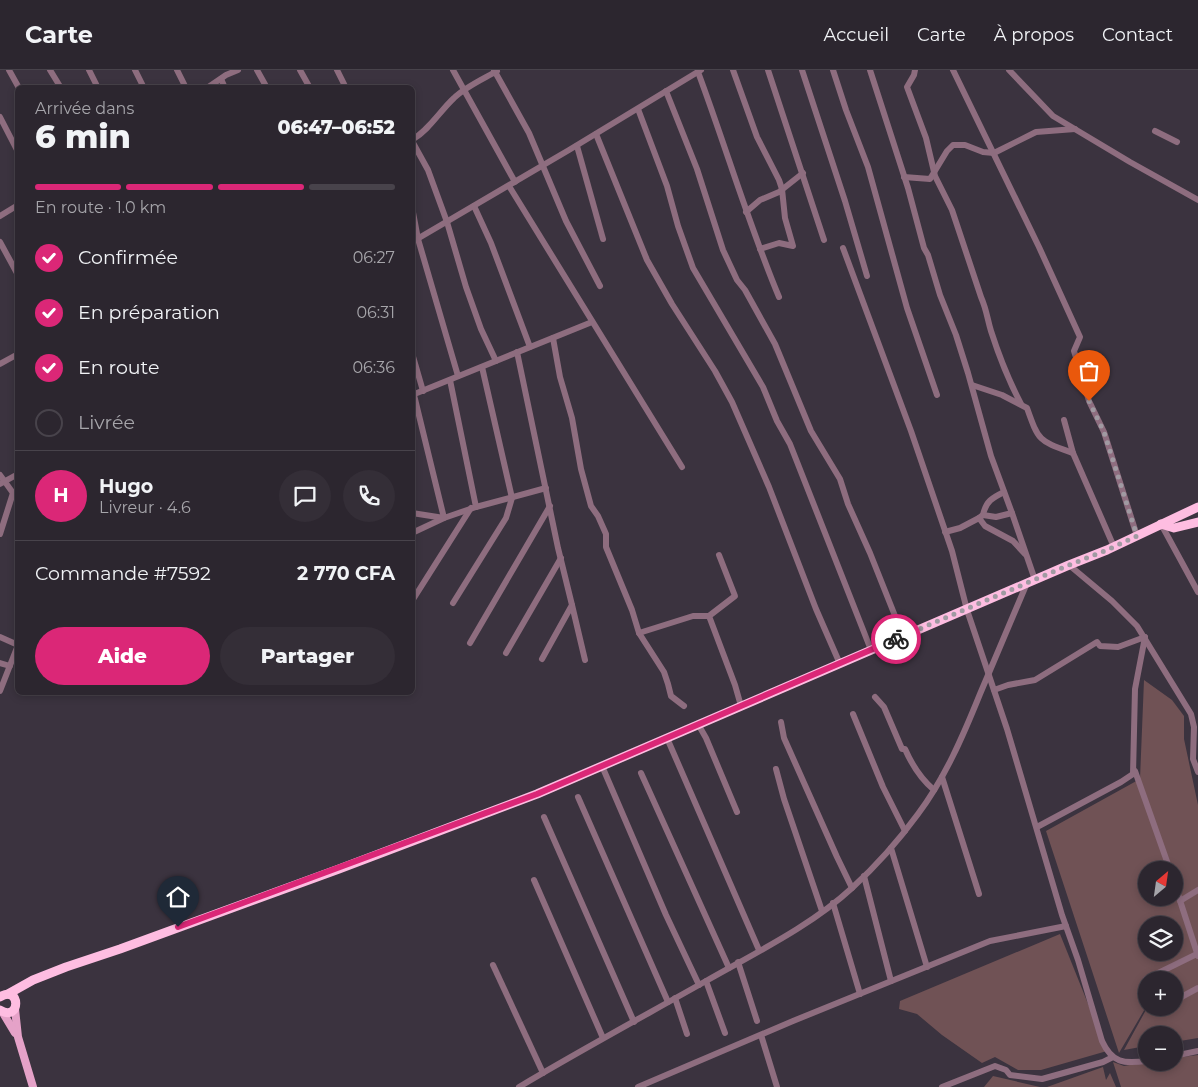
<!DOCTYPE html>
<html lang="fr">
<head>
<meta charset="utf-8">
<style>
	:root { --surface:#2c262f; --page:#342e37; --text:#f1f3f6; --muted:#a6a5aa; --line:#48434b; --accent:#db2777 }
	body { margin:0; font-family:Montserrat,sans-serif; background:var(--page); color:var(--text); height:100vh; display:flex; flex-direction:column; font-size:19px; white-space:nowrap }
	* { box-sizing:border-box; margin:0 }
	p { font-size:16px; color:var(--muted) }
	.icon { flex:none; width:28px; height:28px; fill:none; stroke:currentColor; stroke-width:2; stroke-linecap:round; stroke-linejoin:round }
	.map { position:relative; flex:1; overflow:hidden }
	.details { position:absolute; left:15px; top:15px; width:400px; height:610px; display:flex; flex-direction:column; background:var(--surface); border-radius:8px; box-shadow:0 2px 8px #0003,0 0 0 1px var(--line) }
	.details>* { flex:none }
	.needle { width:32px; rotate:29deg }
	.fabs { position:absolute; left:1138px; top:791px; display:grid; gap:10px }
	.fabs a { display:grid; place-items:center; width:45px; height:45px; border-radius:50%; background:var(--surface); box-shadow:0 2px 8px #0003,0 0 0 1px var(--line); font-size:25px }
	.pin { position:absolute; display:grid; place-items:center; width:42px; height:42px; color:#fff; margin:-51px -21px; border-radius:50% 50% 50% 0; rotate:-45deg; box-shadow:0 0 5px #0007 }
	.pin .icon { rotate:45deg }
	.courier { position:absolute; display:grid; place-items:center; width:50px; height:50px; margin:-25px; border:4px solid #db2777; border-radius:50%; background:#fff; color:#222; box-shadow:0 1px 6px #0007 }
	.overview em { font-style:normal; font-weight:800 }
	.overview div { display:flex; flex-direction:column-reverse }
	.overview { display:flex; align-items:center; justify-content:space-between; height:85px; padding:0 20px }
	h1 { font-size:32px; font-weight:800; line-height:38px }
	.bar { display:grid; grid-template-columns:repeat(4,1fr); gap:8px 5px; align-content:center; height:60px; padding:0 20px }
	.bar i { height:6px; border-radius:4px; background:var(--line) }
	.bar .selected { background:var(--accent) }
	.bar p { grid-column:span 4 }
	.line { display:flex; align-items:center; gap:12px; padding:0 20px; border-top:1px solid var(--line) }
	.line div { flex:1 }
	.round { display:grid; place-items:center; flex:none; width:52px; height:52px; border-radius:26px; background:var(--page) }
	ol { padding:0 20px; list-style:none }
	li { display:flex; align-items:center; gap:15px; height:55px }
	li p { margin-inline-start:auto }
	li .icon { padding:5px; border-radius:50%; background:var(--accent); color:#fff; stroke-width:4 }
	li:last-child { color:var(--muted) }
	li i { width:28px; height:28px; border:2px solid var(--line); border-radius:50% }
	.action { display:flex; gap:10px; margin-top:auto; padding:10px 20px }
	.action a { flex:1; height:58px; border-radius:30px; background:var(--accent); color:#fff; font-size:20px; font-weight:800; line-height:58px; text-align:center }
	.action a+a { background:var(--page); color:var(--text) }
	header { display:flex; align-items:center; gap:30px; box-sizing:border-box; height:70px; padding:0 25px; background:var(--surface); border-bottom:1px solid var(--line) }
	header strong { font-size:24px }
	nav { display:flex; gap:28px; margin-inline-start:auto; font-size:18px }
	.map>svg:first-child { display:block }
</style>
</head>
<body>
<header>
<strong>Carte</strong>
<nav><a>Accueil</a><a>Carte</a><a>À propos</a><a>Contact</a></nav>
</header>
<div class="map">
<svg width="1198" height="1017" viewBox="0 0 1198 1017">
	<rect width="100%" height="100%" fill="#3b333f"/>
	<!-- green -->
	<g fill="#705255" fill-rule="evenodd">
		<path d="M1144 610 1172 630 1184 646V669L1198 735V968L1174 972V965H1146V976L1124 980 1147 938H1174V910H1146V937L1119 983 1046 761 1140 709ZM1146 800H1174V828H1146ZM1146 855H1174V882H1146Z"/>
		<path d="M1060 864 1107 981 1041 1000H1018L995 987 982 993 942 965 917 944 899 939 900 931Z"/>
		<path d="M1198 985V1017H1121L1113 992 1124 996 1146 992H1174V988Z"/>
		<path d="M1103 997 1106 1010 1110 1003 1116 1017H1047Z"/>
		<path d="M993 1006 1040 1017H984Z"/>
	</g>
	<g fill="none" stroke-linecap="round" stroke-linejoin="round">
		<!-- minor -->
		<g stroke="#8e6d7f" stroke-width="6">
			<path d="M9 0 19 18"/>
			<path d="M50 0 61 18"/>
			<path d="M89 0 98 18"/>
			<path d="M135 0 144 18"/>
			<path d="M177 0 186 18"/>
			<path d="M257 0 267 18"/>
			<path d="M300 0 310 18"/>
			<path d="M337 0 346 18"/>
			<path d="M453 0 515 112"/>
			<path d="M494 0 529 63 566 151 600 216"/>
			<path d="M733 0 757 67 779 110 782 119 785 148 793 176 779 173 760 179"/>
			<path d="M768 0 824 170"/>
			<path d="M802 0 845 131 867 206"/>
			<path d="M833 0 846 40 868 97 907 238 937 325"/>
			<path d="M870 0 908 118 924 178 928 185 940 225 956 265 968 303 991 386 1012 443 1035 510"/>
			<path d="M915 0 914 5 907 17 926 68 935 106 952 140 981 227C987 241 987 248 991 261 999 286 1009 311 1021 334"/>
			<path d="M953 0 1039 177 1080 267 1074 281 1089 331 1104 362 1137 466"/>
			<path d="M1009 0 1053 46 1130 92 1198 130"/>
			<path d="M698 2C726 77 748 153 779 227"/>
			<path d="M221 9 225 18"/>
			<path d="M207 18 226 5 238 0"/>
			<path d="M666 21 697 99 723 180 737 210 745 220 775 274 811 361 840 409 848 434 870 483 903 566"/>
			<path d="M638 39 667 116 678 156 693 198 763 317 777 351 790 374 871 580"/>
			<path d="M0 47 18 82"/>
			<path d="M1155 61 1177 72"/>
			<path d="M596 64 647 190 672 234 715 301 732 332 769 417 816 539 840 594"/>
			<path d="M412 70C430 59 439 42 454 28 465 17 483 9 497 1"/>
			<path d="M412 71 428 100 447 152 466 217 481 259 496 291"/>
			<path d="M577 76 603 169"/>
			<path d="M904 107 930 109 947 81 953 75H965L983 82 994 83 1036 62 1075 59"/>
			<path d="M509 116 682 397"/>
			<path d="M474 136 491 173 530 277"/>
			<path d="M412 137 418 169 458 306"/>
			<path d="M746 142 760 130 779 122 803 103"/>
			<path d="M0 146 18 135"/>
			<path d="M0 172 18 205"/>
			<path d="M412 172 569 80 701 0"/>
			<path d="M843 178 911 361 952 481 967 540 1007 659 1062 845 1078 890 1102 971C1112 993 1124 994 1146 991"/>
			<path d="M553 268 560 307 572 348 581 399 591 436 598 446 606 464V477L632 540 639 563 664 602 668 614 671 626 684 636"/>
			<path d="M517 282 558 478 572 535 542 589"/>
			<path d="M412 283 423 321"/>
			<path d="M0 294 18 284"/>
			<path d="M450 310 476 437"/>
			<path d="M972 315 1002 325 1027 338C1039 372 1039 371 1073 383"/>
			<path d="M412 325 592 252"/>
			<path d="M1064 350 1073 383 1114 477"/>
			<path d="M0 405 13 423 0 464"/>
			<path d="M0 414 18 404"/>
			<path d="M412 443 444 448 476 437 546 418"/>
			<path d="M983 445C986 431 992 428 1004 422"/>
			<path d="M979 448 983 445 996 447 1012 443"/>
			<path d="M1161 454 1198 522"/>
			<path d="M945 462 960 458 979 448 985 456 1013 471 1025 484"/>
			<path d="M412 463 444 448 414 325"/>
			<path d="M719 485 735 526 709 546 735 615 741 636"/>
			<path d="M1069 495 1112 531 1137 556 1191 644 1194 657 1193 689 1198 702"/>
			<path d="M412 531 471 438"/>
			<path d="M453 533 506 448 512 428 482 297"/>
			<path d="M572 535 585 590"/>
			<path d="M639 563 693 546H709"/>
			<path d="M0 567 18 575"/>
			<path d="M470 573 550 436"/>
			<path d="M506 583 561 488"/>
			<path d="M0 593 10 596"/>
			<path d="M994 620 1008 615 1035 610 1097 572 1100 576 1118 577 1145 567"/>
			<path d="M0 621 18 575"/>
			<path d="M875 627 884 637 902 679H905C912 695 921 709 934 720"/>
			<path d="M853 644 883 717 905 761"/>
			<path d="M781 652 784 668 837 787 852 818"/>
			<path d="M698 654 706 668 737 742"/>
			<path d="M667 668 759 880"/>
			<path d="M602 696 666 845 699 915"/>
			<path d="M776 699 784 729 822 841"/>
			<path d="M1135 701 1170 800"/>
			<path d="M641 703 729 898"/>
			<path d="M942 707 979 824"/>
			<path d="M578 727 668 932"/>
			<path d="M544 747 634 952"/>
			<path d="M1037 757 1121 712 1133 704 1135 619 1145 567"/>
			<path d="M891 778 927 897"/>
			<path d="M864 806 891 911"/>
			<path d="M534 810 603 968"/>
			<path d="M1174 812 1198 886"/>
			<path d="M1180 831 1198 820"/>
			<path d="M833 833 860 924"/>
			<path d="M738 892 757 951"/>
			<path d="M493 895 543 1003"/>
			<path d="M1146 909 1197 884"/>
			<path d="M706 911 725 963"/>
			<path d="M675 928 687 964"/>
			<path d="M1174 931 1198 918"/>
			<path d="M761 965 777 1017"/>
			<path d="M1174 986 1198 981"/>
			<path d="M519 1017C581 980 644 946 706 911 755 883 811 856 852 818 876 796 899 770 918 744 945 708 963 666 980 624 996 587 1011 550 1027 513"/>
			<path d="M638 1017 793 951 990 871 1066 856"/>
			<path d="M942 1017 995 996 1006 1000 1010 1005 1042 1009 1103 992 1113 987"/>
		</g>
		<!-- major -->
		<g stroke="#e5a2c8" stroke-width="8">
			<path d="M15 939 18 967 33 1017"/>
			<path d="M3 943 15 963"/>
		</g>
		<!-- highway -->
		<g stroke="#febde1" stroke-width="9">
			<path d="M1161 454 1174 458 1198 452"/>
			<path d="M8 924 33 910 66 897 120 879 339 799 537 724 1069 495 1107 480 1198 437"/>
			<path d="M0 927C21 914 21 953 0 940"/>
		</g>
	</g>
	<g fill="none" stroke-linecap="round" stroke-linejoin="round">
		<!-- done -->
		<path stroke="#a09aa2" stroke-width="5" stroke-dasharray="0 9" d="M896 569 1069 495 1107 480 1137 466 1104 362 1089 331"/>
		<!-- route -->
		<path stroke="#db2777" stroke-width="6" d="M178 857 537 724 896 569"/>
	</g>
</svg>
<div class="fabs">
<a><svg class="needle" viewBox="-14 -14 28 28"><path d="M0-13l5 13h-10z" fill="#e53935"/><path d="M0 13l5-13h-10z" fill="#a6a5aa"/></svg></a>
<a><svg class="icon" aria-label="layers" viewBox="0 0 24 24"><path d="M12 4l9 5-9 5-9-5zM3 14l9 5 9-5"/></svg></a>
<a>+</a>
<a>−</a>
</div>
<div class="pin" style="left:1089px;top:331px;background:#ea580c"><svg class="icon" aria-label="bag" viewBox="0 0 24 24"><path d="M5 8h14l-1 12H6zM9 8a3 3 0 0 1 6 0"/></svg></div>
<div class="pin" style="left:178px;top:857px;background:#1f2937"><svg class="icon" aria-label="home" viewBox="0 0 24 24"><path d="M3 11l9-7 9 7M6 9v11h12V9"/></svg></div>
<div class="courier" style="left:896px;top:569px"><svg class="icon" aria-label="bike" viewBox="0 0 24 24"><circle cx="6" cy="16" r="4"/><circle cx="18" cy="16" r="4"/><path d="M6 16l4-8h5l3 8M10 8l3 8H6M13 5h3"/></svg></div>
<section class="details">
<div class="overview"><div><h1>6 min</h1><p>Arrivée dans</p></div><em>06:47–06:52</em></div>
<div class="bar"><i class="selected"></i><i class="selected"></i><i class="selected"></i><i></i><p>En route · 1.0 km</p></div>
<ol>
<li><svg class="icon" aria-label="check" viewBox="0 0 24 24"><path d="M5 12l5 5 9-10"/></svg>Confirmée<p>06:27</p></li>
<li><svg class="icon" aria-label="check" viewBox="0 0 24 24"><path d="M5 12l5 5 9-10"/></svg>En préparation<p>06:31</p></li>
<li><svg class="icon" aria-label="check" viewBox="0 0 24 24"><path d="M5 12l5 5 9-10"/></svg>En route<p>06:36</p></li>
<li><i></i>Livrée</li>
</ol>
<div class="line" style="height:90px"><b class="round" style="background:var(--accent);color:#fff">H</b><div><b>Hugo</b><p>Livreur · 4.6</p></div><a class="round"><svg class="icon" aria-label="chat" viewBox="0 0 24 24"><path d="M4 5h16v11H9l-5 4z"/></svg></a><a class="round"><svg class="icon" aria-label="phone" viewBox="0 0 24 24"><path d="M5 4h4l2 5-3 2q2 4 5 5l2-3 5 2v4C11 20 4 13 5 4z"/></svg></a></div>
<div class="line" style="height:65px"><div>Commande #7592</div><b>2 770 CFA</b></div>
<div class="action"><a>Aide</a><a>Partager</a></div>
</section>
</div>
</body>
</html>
